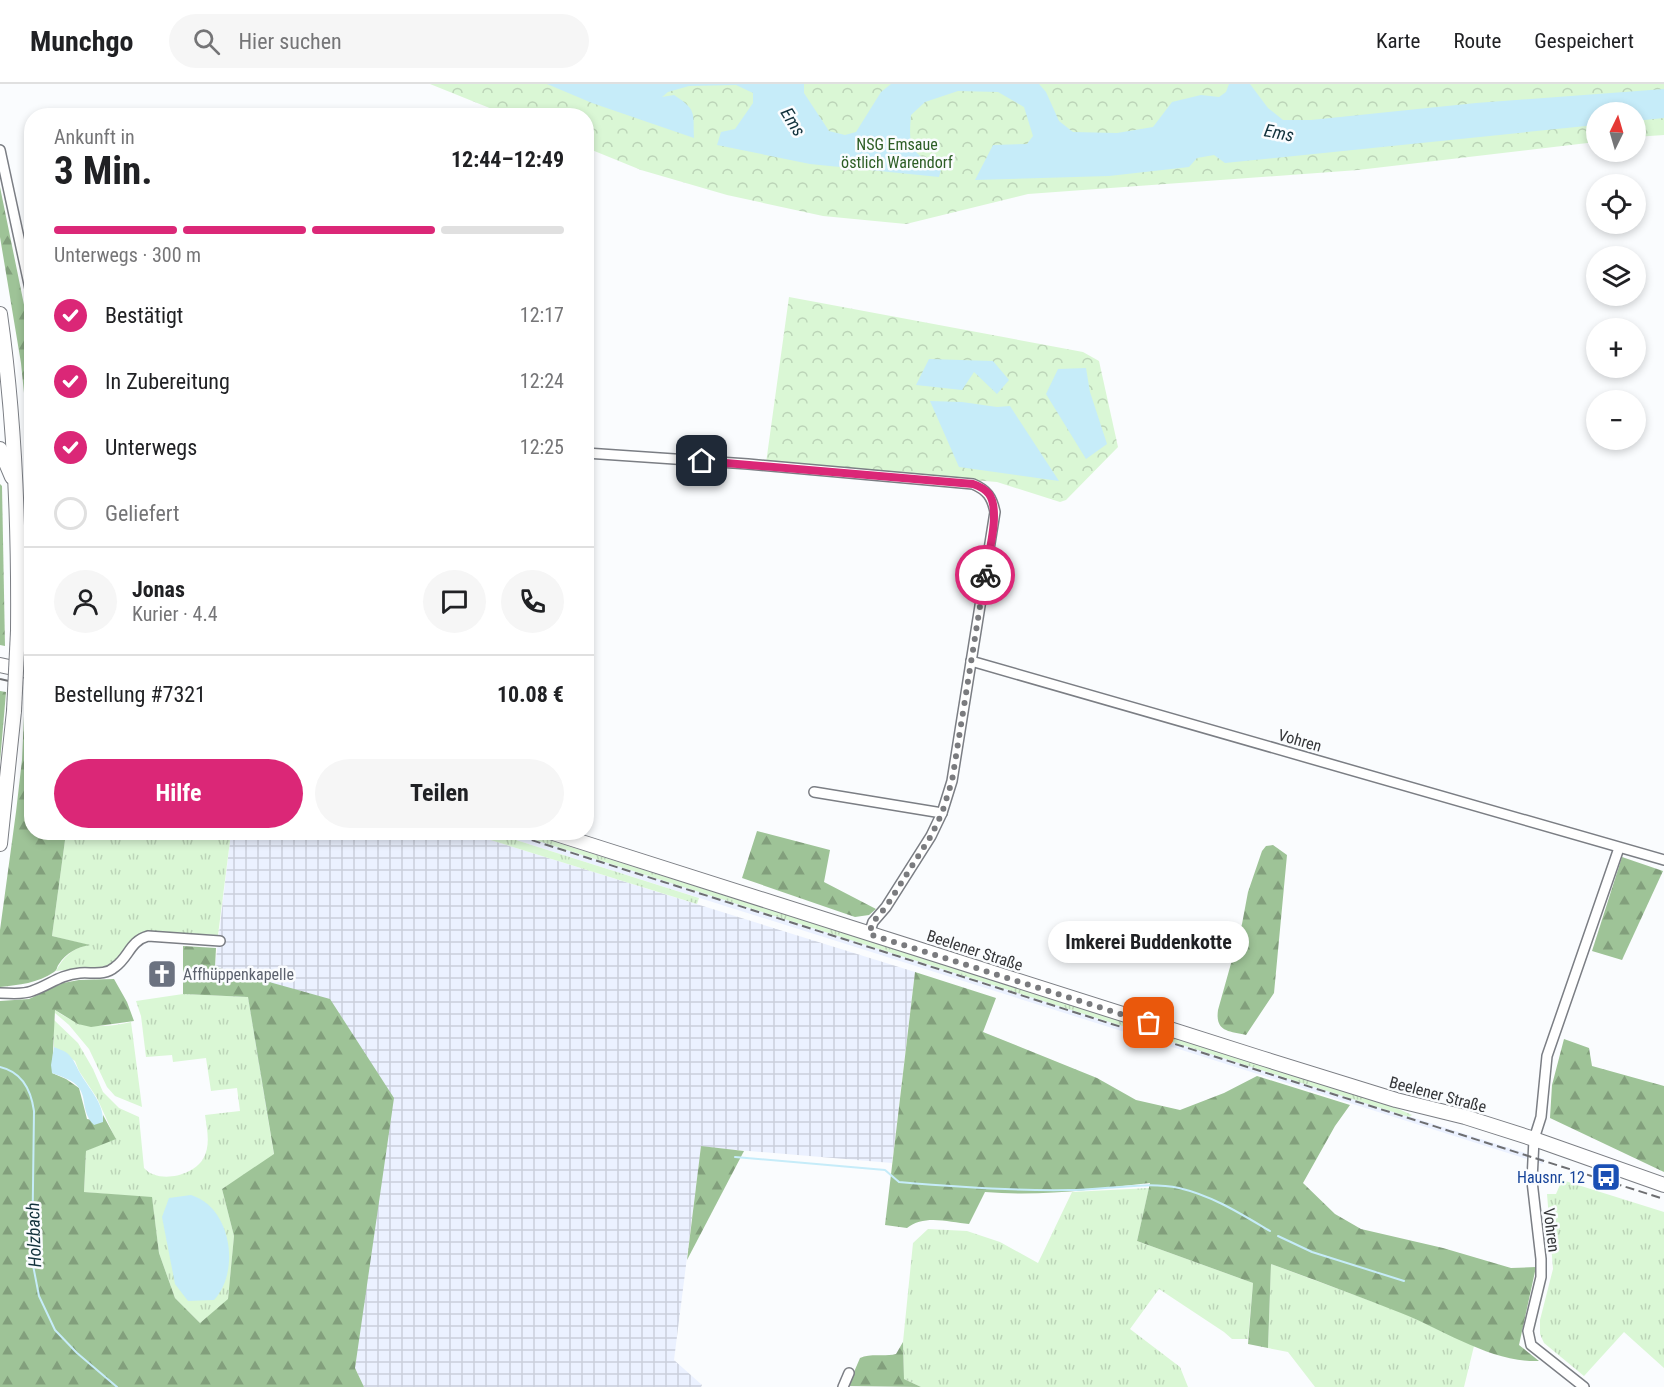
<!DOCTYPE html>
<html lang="de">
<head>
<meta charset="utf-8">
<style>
	:root { --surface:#fff; --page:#f6f6f6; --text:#202124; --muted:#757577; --line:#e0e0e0; --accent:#db2777 }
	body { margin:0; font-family:"Roboto Condensed",sans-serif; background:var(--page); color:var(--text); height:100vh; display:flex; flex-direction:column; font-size:22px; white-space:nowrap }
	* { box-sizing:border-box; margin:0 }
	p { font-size:20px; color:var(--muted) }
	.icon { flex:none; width:33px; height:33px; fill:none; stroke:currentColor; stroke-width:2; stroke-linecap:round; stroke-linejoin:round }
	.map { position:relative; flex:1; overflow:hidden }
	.side { position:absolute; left:24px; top:24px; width:570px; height:732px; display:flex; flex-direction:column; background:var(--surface); border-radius:24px; box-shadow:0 3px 9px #0003 }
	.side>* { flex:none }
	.needle { width:39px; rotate:5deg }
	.tools { position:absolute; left:1586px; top:18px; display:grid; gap:12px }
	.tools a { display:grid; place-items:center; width:60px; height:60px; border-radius:50%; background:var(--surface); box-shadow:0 3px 9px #0003; font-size:30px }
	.pin { position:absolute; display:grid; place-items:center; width:51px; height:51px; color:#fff; margin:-26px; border-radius:12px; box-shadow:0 3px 9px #0006 }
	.courier { position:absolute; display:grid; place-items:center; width:60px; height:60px; margin:-30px; border:4px solid #db2777; border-radius:50%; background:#fff; color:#222; box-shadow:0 2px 8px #0007 }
	.bubble { position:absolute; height:42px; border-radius:21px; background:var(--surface); box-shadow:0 3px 9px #0003; font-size:20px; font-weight:700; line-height:42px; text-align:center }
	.summary em { font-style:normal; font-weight:700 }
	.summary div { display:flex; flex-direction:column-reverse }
	.summary { display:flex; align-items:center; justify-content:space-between; height:102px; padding:0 30px }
	h1 { font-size:39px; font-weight:700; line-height:45px }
	.bar { display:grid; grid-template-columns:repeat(4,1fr); gap:9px 6px; align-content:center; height:72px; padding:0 30px }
	.bar i { height:8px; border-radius:4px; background:var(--line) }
	.bar .selected { background:var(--accent) }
	.bar p { grid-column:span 4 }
	.line { display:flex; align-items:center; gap:15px; padding:0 30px; border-top:2px solid var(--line) }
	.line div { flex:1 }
	.round { display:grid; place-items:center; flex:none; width:63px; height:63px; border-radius:32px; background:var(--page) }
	ol { padding:0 30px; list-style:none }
	li { display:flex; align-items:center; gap:18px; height:66px }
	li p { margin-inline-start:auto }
	li .icon { padding:6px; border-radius:50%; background:var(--accent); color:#fff; stroke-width:4 }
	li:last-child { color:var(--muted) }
	li i { width:33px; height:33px; border:3px solid var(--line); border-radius:50% }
	.action { display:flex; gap:12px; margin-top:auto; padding:12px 30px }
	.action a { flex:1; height:69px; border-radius:36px; background:var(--accent); color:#fff; font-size:24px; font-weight:700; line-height:69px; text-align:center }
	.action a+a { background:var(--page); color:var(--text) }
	header { display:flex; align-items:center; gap:36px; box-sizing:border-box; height:84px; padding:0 30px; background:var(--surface); border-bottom:2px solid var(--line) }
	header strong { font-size:28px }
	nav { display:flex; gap:33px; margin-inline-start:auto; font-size:21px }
	.search { width:420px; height:54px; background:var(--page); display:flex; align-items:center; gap:15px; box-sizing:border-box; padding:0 21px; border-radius:33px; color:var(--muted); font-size:22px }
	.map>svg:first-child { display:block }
</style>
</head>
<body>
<header>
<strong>Munchgo</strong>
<div class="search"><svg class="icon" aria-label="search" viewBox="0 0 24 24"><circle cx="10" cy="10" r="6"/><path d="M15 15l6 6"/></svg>Hier suchen</div>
<nav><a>Karte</a><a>Route</a><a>Gespeichert</a></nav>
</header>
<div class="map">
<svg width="1664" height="1303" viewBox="0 0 1664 1303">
	<defs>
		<pattern id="industrial-grid" width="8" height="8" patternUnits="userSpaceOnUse" patternTransform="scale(1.5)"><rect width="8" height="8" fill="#ebf1ff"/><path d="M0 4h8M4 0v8" fill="none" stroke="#cacfdb"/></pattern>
		<pattern id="grass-tufts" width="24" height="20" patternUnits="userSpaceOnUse" patternTransform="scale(1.5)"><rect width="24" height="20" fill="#daf7d5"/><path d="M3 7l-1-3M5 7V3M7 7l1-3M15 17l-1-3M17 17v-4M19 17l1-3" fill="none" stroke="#bcd4b8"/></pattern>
		<pattern id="forest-firs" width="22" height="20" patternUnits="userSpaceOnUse" patternTransform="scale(1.5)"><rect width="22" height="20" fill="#9ec397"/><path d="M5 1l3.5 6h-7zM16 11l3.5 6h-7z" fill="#829f7c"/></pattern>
		<pattern id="park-crowns" width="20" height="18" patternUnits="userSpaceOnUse" patternTransform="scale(1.5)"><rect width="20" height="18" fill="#daf7d5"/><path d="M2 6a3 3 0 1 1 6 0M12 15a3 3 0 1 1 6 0" fill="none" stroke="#bcd4b8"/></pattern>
	</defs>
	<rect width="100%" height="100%" fill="#fafcfe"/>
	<!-- built -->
	<path fill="#ebf1ff" d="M494 749H513L590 773 1544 1075 1543 1080Z"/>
	<!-- industrial -->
	<path fill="url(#industrial-grid)" d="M231 749H468L915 888 892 1079 701 1063 674 1276 702 1301 701 1303H364L355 1284 215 883Z"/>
	<!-- grass -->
	<g fill="url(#grass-tufts)">
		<path d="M66 749H231L218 851 147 848C129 853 124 872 108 881 97 886 69 885 56 887 63 873 73 864 88 861L52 852Z"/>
		<path d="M468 749H494L699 814 697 820Z"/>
		<path d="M513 749H527L1394 1023 1412 1031 1409 1033Z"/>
		<path d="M183 910 248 913 274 1071 222 1105 234 1152 228 1216 200 1239 175 1214 159 1169 152 1114 84 1108 86 1067 115 1054 97 1014 79 987 75 977 54 963V936L78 959 93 985 103 1008 119 1024 139 1033 144 1084C158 1100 193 1092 203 1075 211 1062 207 1045 205 1031L240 1027 237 1004 211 1007 206 974 173 978 172 971 146 973 141 932 136 917Z"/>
		<path d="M55 926C80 944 101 945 131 938L142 1023 115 1012 107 1003 89 965 69 941 55 929Z"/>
		<path d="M1562 1096 1664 1128V1284L1624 1248 1584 1292 1544 1259 1540 1250V1236L1553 1185 1547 1110H1556Z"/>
		<path d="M1149 1104 1137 1157 1253 1199 1248 1255H1232L1224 1248 1159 1205 1130 1245 1180 1283 1188 1303H921L904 1295 903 1258 913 1159 928 1145 967 1147 1000 1158 1038 1179 1072 1108Z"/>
		<path d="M1271 1180 1403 1229 1474 1262 1464 1303H1315L1288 1268 1268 1264Z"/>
	</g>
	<!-- forest -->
	<g fill="url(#forest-firs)">
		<path d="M0 103 31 255V379L21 279 0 153Z"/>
		<path d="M0 400 2 402 5 562 0 561Z"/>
		<path d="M31 449 32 565H29Z"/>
		<path d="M0 607 6 608 0 678Z"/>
		<path d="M25 610 32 612V748L66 749 52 852 90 861C77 863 66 869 59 880 56 884 58 885 54 888 38 899 19 901 0 903V846L16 728 22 676Z"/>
		<path d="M757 747 830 766 824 798 876 825 869 831 855 833 742 794Z"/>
		<path d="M1273 761 1287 771 1274 909 1246 951C1229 947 1215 948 1218 926L1242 840 1248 808 1262 767 1266 762Z"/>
		<path d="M1622 773 1663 787 1622 876 1592 867Z"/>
		<path d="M183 862 216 864 215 883 330 915 394 1014 355 1284 364 1303H0V917L29 915 63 899 79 896 114 895 127 918 134 937 91 943 78 940 55 926 52 989 66 995 79 1004 87 1035 103 1038V1031L116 1055 86 1067 84 1108 152 1113 159 1169 175 1214 200 1239 228 1215 234 1152 222 1105 274 1070 248 913 183 910Z"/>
		<path d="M915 888 996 914 983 948 1097 994 1136 1016 1180 1026 1224 1009 1257 992 1350 1021 1335 1042 1303 1099 1335 1130 1361 1145 1443 1164 1511 1184 1536 1183 1519 1261 1539 1277C1492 1279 1444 1246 1401 1229 1358 1212 1315 1196 1271 1180L1268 1264 1248 1260 1253 1199 1137 1157 1150 1099C1095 1105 1041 1113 985 1108L969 1140C949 1138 924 1130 907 1144L885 1141Z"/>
		<path d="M1564 955 1589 964 1592 982 1664 1002V1088L1550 1034 1552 1001Z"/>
		<path d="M701 1062 744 1067 687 1176Z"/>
		<path d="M903 1258 904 1295 921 1303 848 1302 860 1274C870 1269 884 1273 896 1270Z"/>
	</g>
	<!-- park -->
	<g fill="url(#park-crowns)">
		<path d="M430 0H1664V51L1635 53V28H1596V58L1358 86 1028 110 906 140 823 132 727 111 641 86 587 64 586 32 507 31Z"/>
		<path d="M789 213 1083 268 1099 277 1118 363 1066 416 1060 418 997 398 766 379Z"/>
	</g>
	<!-- water -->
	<g fill="#c6ecf9">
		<path d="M547 0H804V9L829 47 845 51 856 48 881 8 891 0H1039L1046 8 1059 37 1073 48 1117 49 1153 43 1172 18 1201 11 1219 13 1226 8 1229 0H1250L1268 24 1283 36H1311L1476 19 1664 5V34L1635 37V28H1596V41L1225 79 1214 71 1197 74 1189 83 1109 92 975 96 993 61 1027 60 1033 52 1024 23 998 8 958 7 925 18 911 31C908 66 911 67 941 86L939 93 810 80 717 61 721 48 735 45 753 19V9L736 1 689 2 668 8 662 13 674 11C697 26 693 28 694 54L592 19Z"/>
		<path d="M929 275 993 277 1009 296 997 310 974 288 962 306 916 301Z"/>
		<path d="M1086 284 1090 308 1107 360 1086 375 1046 310 1058 285Z"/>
		<path d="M930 317 962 318 997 323 1010 322 1059 397 959 383Z"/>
		<path d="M54 963C58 965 63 966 67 969 74 975 76 982 80 989 89 1005 104 1019 103 1038L94 1041C81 1028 87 1015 79 1004 74 996 60 992 52 989L51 981Z"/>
		<path d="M191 1111C231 1123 241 1187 214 1216L188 1217 175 1200 162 1133 169 1114Z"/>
	</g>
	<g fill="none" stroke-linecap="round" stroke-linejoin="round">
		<!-- stream -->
		<g stroke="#c6ecf9" stroke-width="2">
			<path d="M0 983C22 988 31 1006 34 1027L32 1176 39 1212 55 1246 77 1269 117 1303"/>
			<path d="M735 1073 885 1086 899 1098C956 1103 1012 1107 1069 1106 1104 1106 1146 1097 1179 1104 1213 1112 1241 1130 1270 1147"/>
			<path d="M1278 1152 1312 1168 1404 1197"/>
		</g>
		<!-- street casing -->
		<g stroke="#7b7e84" stroke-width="12">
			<g id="street">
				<path d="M0 66 32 214"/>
				<path d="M586 369 748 380 973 400C987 406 992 413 995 428L952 697 942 729 931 752 886 823 873 838 869 850"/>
				<path d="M971 577 1664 776"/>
				<path d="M814 708 942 729"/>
				<path d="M0 909C11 909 22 911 32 907 50 901 59 891 80 889 92 888 105 892 115 883 129 873 130 857 148 852L220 857"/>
				<path d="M843 1303 849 1289"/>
				<path d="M1584 1303 1531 1261 1528 1247 1541 1193V1175L1532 1097 1534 1055 1541 1033 1547 972 1619 764"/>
			</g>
		</g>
		<!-- primary casing -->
		<g stroke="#7b7e84" stroke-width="16">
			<g id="primary">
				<path d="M0 230C15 336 19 440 18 547"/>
				<path d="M0 365 12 393"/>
				<path d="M0 581 32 588"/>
				<path d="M550 748 1261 974 1396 1016 1465 1033 1534 1055 1664 1101"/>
				<path d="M0 760 14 627"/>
			</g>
		</g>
		<!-- street -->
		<use href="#street" stroke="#fff" stroke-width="9"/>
		<!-- primary -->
		<use href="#primary" stroke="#fff" stroke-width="14"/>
		<!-- rail -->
		<g stroke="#6d6e71" stroke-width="2" stroke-dasharray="9 4.5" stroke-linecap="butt">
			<path d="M0 595 32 602"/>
			<path d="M506 748 1664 1115"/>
		</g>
		<!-- primary-bridge casing -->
		<g stroke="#7b7e84" stroke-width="16" stroke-linecap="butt">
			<path id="primary-bridge" d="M14 627 18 547"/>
		</g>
		<!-- primary-bridge -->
		<use href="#primary-bridge" stroke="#fff" stroke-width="14"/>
	</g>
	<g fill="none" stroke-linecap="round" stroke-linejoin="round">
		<!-- done -->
		<path stroke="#7a7b7e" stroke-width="6" stroke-dasharray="0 10.8" d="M985 491 952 697 942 729 931 752 886 823 873 838 869 850 1149 939"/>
		<!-- route -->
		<path stroke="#db2777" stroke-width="8" d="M702 377 973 400C979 402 985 405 989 410 1001 427 988 471 985 491"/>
	</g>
	<!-- icons -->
	<defs>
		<g id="church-square" transform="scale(1.5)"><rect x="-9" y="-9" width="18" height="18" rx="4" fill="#6b7280" stroke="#fafcfe"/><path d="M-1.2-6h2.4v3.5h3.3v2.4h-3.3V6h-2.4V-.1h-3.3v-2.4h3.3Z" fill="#fff"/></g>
		<g id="bus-square" transform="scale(1.5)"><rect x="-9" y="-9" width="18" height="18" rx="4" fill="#1a4fb4" stroke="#fafcfe"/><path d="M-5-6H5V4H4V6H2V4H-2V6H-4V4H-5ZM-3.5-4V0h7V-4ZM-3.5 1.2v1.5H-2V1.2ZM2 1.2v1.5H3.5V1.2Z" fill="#fff"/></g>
	</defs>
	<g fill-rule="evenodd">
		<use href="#church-square" x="162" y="890"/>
		<use href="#bus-square" x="1606" y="1093"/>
	</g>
	<g text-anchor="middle" stroke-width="5" stroke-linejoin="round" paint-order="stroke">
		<!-- park labels -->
		<g font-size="16" fill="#2c5d24" stroke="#fafcfe">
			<text x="897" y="66">NSG Emsaue<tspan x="897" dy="18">östlich Warendorf</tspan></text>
		</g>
		<!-- street labels -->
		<g font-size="16" fill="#353639" stroke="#fafcfe">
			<text transform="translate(1300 656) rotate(16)" y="6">Vohren</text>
			<text transform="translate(975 866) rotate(18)" y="6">Beelener Straße</text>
			<text transform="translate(1438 1010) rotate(15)" y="6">Beelener Straße</text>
			<text transform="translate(1552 1146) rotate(83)" y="6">Vohren</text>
		</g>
		<!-- worship labels -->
		<g font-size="16" fill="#5b616d" stroke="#fafcfe" text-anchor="start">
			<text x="183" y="896">Affhüppenkapelle</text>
		</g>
		<!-- transit labels -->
		<g font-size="16" fill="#164399" stroke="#fafcfe" text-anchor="end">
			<text x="1585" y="1099">Hausnr. 12</text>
		</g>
		<!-- water labels -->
		<g font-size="18" font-style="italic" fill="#11313b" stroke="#fafcfe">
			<text transform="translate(793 38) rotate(58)" y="6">Ems</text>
			<text transform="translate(1279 49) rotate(11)" y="6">Ems</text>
			<text transform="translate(34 1151) rotate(-92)" y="6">Holzbach</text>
		</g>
	</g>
</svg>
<div class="tools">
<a><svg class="needle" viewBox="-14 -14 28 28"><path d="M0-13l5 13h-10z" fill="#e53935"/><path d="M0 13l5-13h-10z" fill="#757577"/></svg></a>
<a><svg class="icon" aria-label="locate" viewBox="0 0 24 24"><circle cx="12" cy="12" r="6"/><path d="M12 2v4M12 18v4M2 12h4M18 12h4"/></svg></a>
<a><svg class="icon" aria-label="layers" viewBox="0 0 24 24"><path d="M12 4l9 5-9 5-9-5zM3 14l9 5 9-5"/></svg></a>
<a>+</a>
<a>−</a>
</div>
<div class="pin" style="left:1149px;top:939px;background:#ea580c"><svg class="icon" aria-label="bag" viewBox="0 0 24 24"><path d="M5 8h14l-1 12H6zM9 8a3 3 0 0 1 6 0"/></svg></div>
<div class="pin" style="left:702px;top:377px;background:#1f2937"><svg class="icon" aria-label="home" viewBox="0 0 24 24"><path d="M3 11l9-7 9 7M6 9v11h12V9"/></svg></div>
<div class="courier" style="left:985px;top:491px"><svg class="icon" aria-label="bike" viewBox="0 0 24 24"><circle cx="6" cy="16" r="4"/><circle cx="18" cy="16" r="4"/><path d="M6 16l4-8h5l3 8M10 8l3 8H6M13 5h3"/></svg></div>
<div class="bubble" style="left:1048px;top:837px;width:201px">Imkerei Buddenkotte</div>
<section class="side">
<div class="summary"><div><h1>3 Min.</h1><p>Ankunft in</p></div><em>12:44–12:49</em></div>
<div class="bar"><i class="selected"></i><i class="selected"></i><i class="selected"></i><i></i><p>Unterwegs · 300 m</p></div>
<ol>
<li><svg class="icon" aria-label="check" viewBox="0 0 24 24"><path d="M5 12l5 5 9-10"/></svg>Bestätigt<p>12:17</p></li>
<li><svg class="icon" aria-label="check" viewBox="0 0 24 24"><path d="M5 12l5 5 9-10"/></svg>In Zubereitung<p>12:24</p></li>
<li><svg class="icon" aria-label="check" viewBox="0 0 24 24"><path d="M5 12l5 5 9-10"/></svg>Unterwegs<p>12:25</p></li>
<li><i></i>Geliefert</li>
</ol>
<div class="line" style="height:108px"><a class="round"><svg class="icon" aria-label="person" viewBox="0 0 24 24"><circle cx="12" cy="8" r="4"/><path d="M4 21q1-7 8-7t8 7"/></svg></a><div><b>Jonas</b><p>Kurier · 4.4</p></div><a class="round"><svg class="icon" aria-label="chat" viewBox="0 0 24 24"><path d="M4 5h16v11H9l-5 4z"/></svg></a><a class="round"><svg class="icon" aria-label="phone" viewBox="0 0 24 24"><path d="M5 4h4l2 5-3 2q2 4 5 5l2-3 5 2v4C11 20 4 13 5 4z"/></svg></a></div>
<div class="line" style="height:78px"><div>Bestellung #7321</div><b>10.08 €</b></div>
<div class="action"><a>Hilfe</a><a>Teilen</a></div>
</section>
</div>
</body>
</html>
